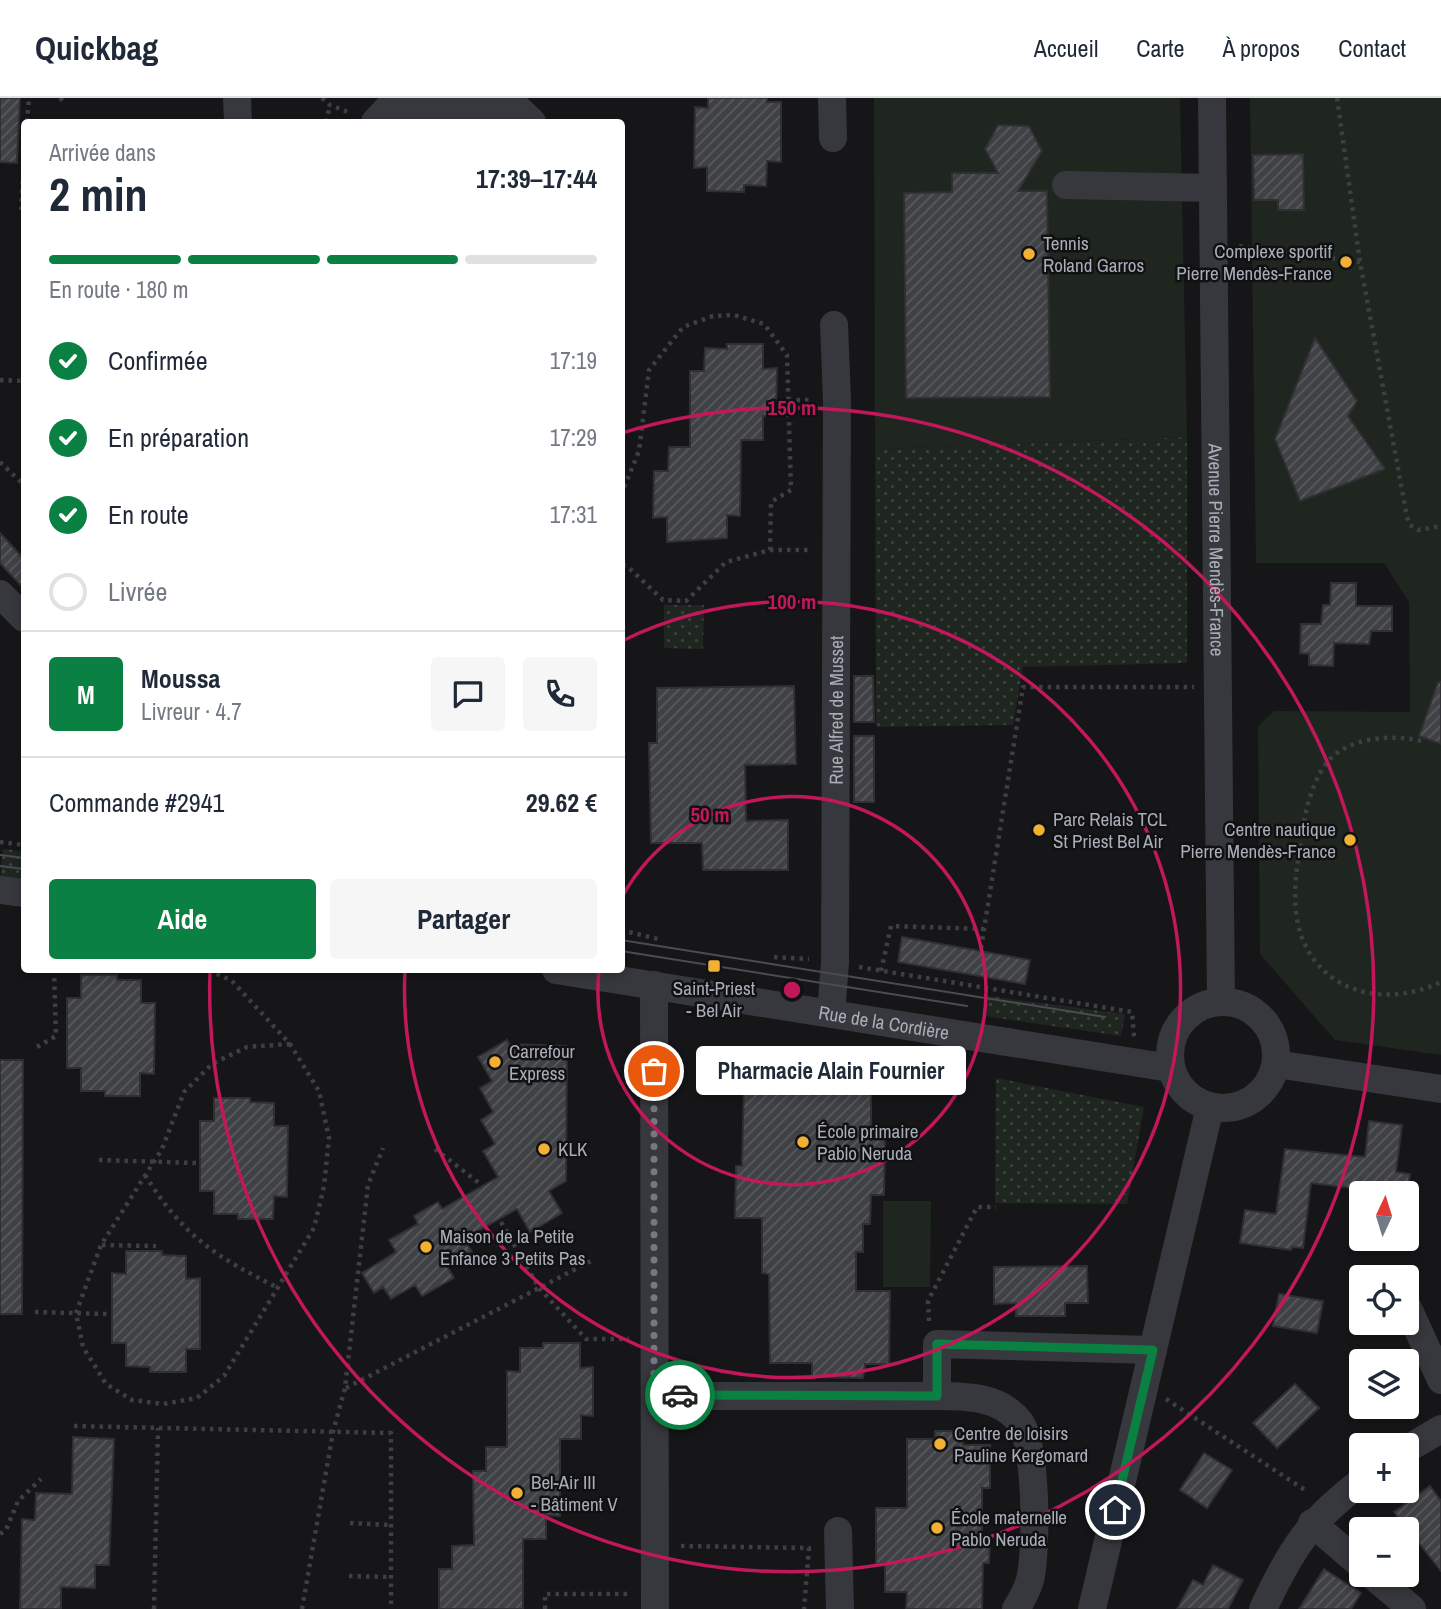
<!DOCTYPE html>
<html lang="fr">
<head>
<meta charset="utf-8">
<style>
	:root { --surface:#fff; --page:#f6f6f7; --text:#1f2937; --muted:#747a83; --line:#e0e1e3; --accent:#0b8043 }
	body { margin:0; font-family:"Archivo Narrow",sans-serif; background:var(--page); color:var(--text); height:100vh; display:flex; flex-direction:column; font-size:26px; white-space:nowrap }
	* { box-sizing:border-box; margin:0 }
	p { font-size:23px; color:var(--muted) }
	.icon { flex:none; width:38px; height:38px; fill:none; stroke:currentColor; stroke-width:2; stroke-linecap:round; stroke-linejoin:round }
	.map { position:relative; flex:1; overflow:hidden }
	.drawer { position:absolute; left:21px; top:21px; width:604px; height:854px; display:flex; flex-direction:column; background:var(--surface); border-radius:7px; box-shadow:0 4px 10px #0003 }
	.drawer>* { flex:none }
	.needle { width:46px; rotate:4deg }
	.fabs { position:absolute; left:1349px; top:1083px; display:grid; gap:14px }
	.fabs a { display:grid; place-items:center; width:70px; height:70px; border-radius:7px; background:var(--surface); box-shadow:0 4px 10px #0003; font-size:35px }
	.pin { position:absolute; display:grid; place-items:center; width:60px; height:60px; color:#fff; margin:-30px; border:4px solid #fff; border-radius:50%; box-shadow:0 2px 7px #0007 }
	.courier { position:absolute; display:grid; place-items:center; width:70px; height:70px; margin:-35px; border:5px solid #0b8043; border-radius:50%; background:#fff; color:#222; box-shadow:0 2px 9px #0007 }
	.bubble { position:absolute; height:49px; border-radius:7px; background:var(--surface); box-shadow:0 4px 10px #0003; font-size:23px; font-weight:700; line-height:49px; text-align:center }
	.summary em { font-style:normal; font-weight:700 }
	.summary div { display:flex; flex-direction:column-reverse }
	.summary { display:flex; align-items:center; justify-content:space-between; height:119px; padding:0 28px }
	h1 { font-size:46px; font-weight:700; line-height:52px }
	.bar { display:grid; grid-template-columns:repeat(4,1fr); gap:10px 7px; align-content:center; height:84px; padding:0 28px }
	.bar i { height:9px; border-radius:5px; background:var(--line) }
	.bar .active { background:var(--accent) }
	.bar p { grid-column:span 4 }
	.line { display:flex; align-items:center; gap:18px; padding:0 28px; border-top:2px solid var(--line) }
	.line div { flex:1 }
	.round { display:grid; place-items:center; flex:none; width:74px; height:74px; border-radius:7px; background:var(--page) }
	ol { padding:0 28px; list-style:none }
	li { display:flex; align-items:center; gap:21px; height:77px }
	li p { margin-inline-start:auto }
	li .icon { padding:7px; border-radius:50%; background:var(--accent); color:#fff; stroke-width:4 }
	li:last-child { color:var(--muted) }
	li i { width:38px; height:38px; border:4px solid var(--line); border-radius:50% }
	.cta { display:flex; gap:14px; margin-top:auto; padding:14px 28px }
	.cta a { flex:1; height:80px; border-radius:7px; background:var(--accent); color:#fff; font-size:28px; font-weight:700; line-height:80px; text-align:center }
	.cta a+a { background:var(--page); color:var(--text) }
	header { display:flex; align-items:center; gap:42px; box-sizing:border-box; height:98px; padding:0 35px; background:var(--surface); border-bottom:2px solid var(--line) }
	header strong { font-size:33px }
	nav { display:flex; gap:38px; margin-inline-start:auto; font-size:24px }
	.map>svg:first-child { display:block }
</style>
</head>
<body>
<header>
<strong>Quickbag</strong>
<nav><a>Accueil</a><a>Carte</a><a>À propos</a><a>Contact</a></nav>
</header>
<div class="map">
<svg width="1441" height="1511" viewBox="0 0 1441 1511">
	<defs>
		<pattern id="grass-dots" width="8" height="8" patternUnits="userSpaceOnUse" patternTransform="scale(1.75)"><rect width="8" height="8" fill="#1e261f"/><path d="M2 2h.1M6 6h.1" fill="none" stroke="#3c433d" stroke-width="1.8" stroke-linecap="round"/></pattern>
		<pattern id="building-hatch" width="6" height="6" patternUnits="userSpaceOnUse" patternTransform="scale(1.75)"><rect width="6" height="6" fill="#404145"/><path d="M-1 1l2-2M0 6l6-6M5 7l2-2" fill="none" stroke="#595a5e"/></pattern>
	</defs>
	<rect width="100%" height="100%" fill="#161618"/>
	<!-- grass -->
	<g fill="url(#grass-dots)">
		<path d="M1187 339V565L1023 569 1013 627 876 629 875 346 883 351Z"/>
		<path d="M664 507H704L703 551 664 550Z"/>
		<path d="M3 751 24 753V782L0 780Z"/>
		<path d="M988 898 1125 916 1121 938 984 918Z"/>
		<path d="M996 980 1144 1009 1127 1106 995 1105Z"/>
	</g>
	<!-- garden -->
	<g fill="#1e261f">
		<path d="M874 0H1180L1187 339 883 351 875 346Z"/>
		<path d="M1250 0H1441V957L1335 942 1260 856 1258 628 1274 613 1410 614 1409 504 1384 465H1256Z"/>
		<path d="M883 1103H931L930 1189H883Z"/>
	</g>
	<!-- building -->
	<g fill="url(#building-hatch)" stroke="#303034" stroke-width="2">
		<path d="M0 0H20L17 65 0 64Z"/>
		<path d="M708 0H767V4H781V64L767 63 766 88 744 87V94L707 93V69L694 70 695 9 708 10Z"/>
		<path d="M998 27 1029 28 1042 53 1018 93H1047L1050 299 906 300 904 95 952 94V75H998L985 51Z"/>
		<path d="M1303 56 1304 112H1278V102H1254L1253 57Z"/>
		<path d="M1315 240 1357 303 1348 318 1385 371 1300 403 1275 341Z"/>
		<path d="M727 246H763V271L777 270 776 318H763V342H741L740 418 727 417V440L667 444V419L653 420 654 373H668L669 349H690V273H704L705 250 727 251Z"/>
		<path d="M0 435 24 461V491L0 465Z"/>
		<path d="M1331 485H1356V508H1392V533H1371L1369 546 1334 545 1333 568 1309 567V556L1300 555 1301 526H1321L1323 507H1330Z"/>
		<path d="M854 578H873L874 624H854Z"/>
		<path d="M1438 584H1441V646L1419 638Z"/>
		<path d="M794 588 796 666 745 667 746 723 788 722V772H703L702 745H651L649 645H657V590Z"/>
		<rect x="854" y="638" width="20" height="66"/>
		<path d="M902 839 1030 862 1025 886 898 864Z"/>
		<path d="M81 877H117V882H141V905H155L154 976 140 975V998H105V993H81V970H67V900H81Z"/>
		<path d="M507 942 509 946 567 948 566 1083 549 1093 562 1115 530 1134 517 1111 464 1141 472 1154 447 1168 454 1180 422 1198 415 1187 391 1201 383 1189 374 1195 362 1175 396 1154 389 1142 418 1126 414 1118 438 1104 442 1111 498 1079 483 1053 495 1046 481 1022 493 1014 480 990 492 983 478 959Z"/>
		<path d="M784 949 835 950V971H871V1028L885 1029 884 1097H871L870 1126H863V1154H856V1193H890L889 1266H865L863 1280 812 1279V1265H770L769 1176 762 1175V1120H735L736 1068H742L744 985 749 984 750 956 784 957Z"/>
		<path d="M0 962H23L22 1216H0Z"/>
		<path d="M214 1000H250V1004L274 1005V1028H288L287 1099 274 1098 273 1121H238V1116H214V1093H200V1023H214Z"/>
		<path d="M1369 1023 1402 1027 1396 1074 1410 1076 1407 1096H1360L1361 1091 1311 1085 1303 1150 1292 1149 1291 1152 1240 1145 1245 1112 1276 1116 1285 1051 1365 1059Z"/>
		<path d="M126 1153H162V1157L186 1158V1181L200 1180V1251H186V1274H150V1269L126 1268V1245H112V1175L126 1176Z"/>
		<path d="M1087 1168 1088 1205H1065V1218H1016V1205L994 1206V1169Z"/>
		<path d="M1279 1196 1323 1203 1317 1235 1273 1228Z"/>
		<path d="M543 1245H580V1270L593 1269V1318L581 1317V1341H560V1418L546 1417V1441H523V1511H439V1471H452V1448L474 1447 473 1373H486V1349H507V1273L520 1274V1250H543Z"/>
		<path d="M1295 1286 1319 1310 1277 1350 1253 1325Z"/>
		<path d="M935 1333H963V1347H990V1390H982V1439H990L989 1465H983L982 1511H906L907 1494H885V1465L876 1466V1410H907V1341H935Z"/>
		<path d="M73 1339 114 1341 109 1467H95V1490L61 1489V1511H20L22 1421 35 1422 36 1395 72 1396Z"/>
		<path d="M1204 1355 1232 1372 1207 1410 1180 1392Z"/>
		<path d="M1430 1388 1441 1403V1473L1394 1414Z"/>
		<path d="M1213 1467 1243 1482 1228 1511H1177L1193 1482 1203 1487Z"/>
		<path d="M1324 1471 1361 1495 1351 1511H1299Z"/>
	</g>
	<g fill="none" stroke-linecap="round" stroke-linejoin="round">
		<!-- path -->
		<g stroke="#3d3f44" stroke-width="4.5" stroke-dasharray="3.5 5" stroke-linecap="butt">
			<path d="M60 0 63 3"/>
			<path d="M322 0 330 7 351 15"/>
			<path d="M1337 0 1360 164 1407 419 1410 427 1418 432 1441 428"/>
			<path d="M27 24 29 0"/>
			<path d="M326 24 330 7"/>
			<path d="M21 112 24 60"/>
			<path d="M1239 148 1360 164"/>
			<path d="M0 282 24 283"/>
			<path d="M788 302H812"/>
			<path d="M0 364 24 387V374"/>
			<path d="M621 397 639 353 649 272 683 229 713 218 734 217 764 226 787 257 791 392 771 404 770 452 726 464 686 503 663 502 627 468 621 467"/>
			<path d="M770 452H811"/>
			<path d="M1421 643C1394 636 1351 639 1330 661 1312 681 1305 714 1301 740 1298 765 1293 789 1296 814 1305 890 1378 914 1441 884"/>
			<path d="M0 744 24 747"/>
			<path d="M621 832 658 841"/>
			<path d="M981 850 1023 589H1194"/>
			<path d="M774 859 809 861"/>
			<path d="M859 869 1132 914 1134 939"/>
			<path d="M209 872 232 883 290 946 319 993 329 1040 324 1088 314 1130 224 1278 197 1300 163 1306 132 1302 106 1286 83 1249 76 1215 101 1147 162 1051 184 994 212 966 247 949 290 946"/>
			<path d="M881 873 891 828 984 831"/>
			<path d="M37 949 56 938 54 872"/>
			<path d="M435 1051 479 1085"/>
			<path d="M99 1062 196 1065"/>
			<path d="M145 1077C184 1139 215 1158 278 1190"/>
			<path d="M501 1124 539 1190 586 1241H629"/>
			<path d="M102 1147 156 1148"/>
			<path d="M35 1214 107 1216"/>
			<path d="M929 1223 928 1203 977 1109H996"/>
			<path d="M346 1290 593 1162"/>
			<path d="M1166 1301 1308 1394"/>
			<path d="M74 1328 391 1335V1511"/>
			<path d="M350 1425 391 1427"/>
			<path d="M0 1436 6 1432 18 1403 41 1381"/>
			<path d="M681 1448 809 1450 804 1511"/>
			<path d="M349 1478 391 1479"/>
			<path d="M154 1511 158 1330"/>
			<path d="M302 1511 333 1334 345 1290 368 1087 383 1050"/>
			<path d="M545 1511V1496H630"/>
		</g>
		<!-- minor -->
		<g stroke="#37383d" stroke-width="28">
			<path d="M237 0 238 24"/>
			<path d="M832 0 833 40"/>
			<path id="s1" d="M1212 0 1221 903"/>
			<path d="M375 24 389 9 515 8 532 24"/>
			<path d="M1066 87 1213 90"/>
			<path d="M0 496 24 520"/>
			<path d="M0 792 24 795"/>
			<path id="s2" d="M556 872 1170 970"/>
			<path d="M654 887 655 1511"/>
			<circle cx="1223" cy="957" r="53"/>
			<path id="s3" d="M831 915 835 865 837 302 834 227"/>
			<path d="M1276 966 1441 991"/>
			<path d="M1407 1208 1441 1282"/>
			<path d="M655 1298H937V1246L1153 1252"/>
			<path d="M937 1298C966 1298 1000 1298 1020 1324 1037 1347 1037 1454 1030 1482 1027 1492 1021 1503 1016 1511"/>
			<path d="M1407 1351 1441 1331"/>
			<path d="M1312 1425 1362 1468"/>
			<path d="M838 1433 840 1511"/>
			<path d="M1372 1477 1412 1511"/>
			<path d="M1092 1511 1210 1009"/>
			<path d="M1263 1511C1291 1451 1309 1423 1362 1383"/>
		</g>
		<!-- tram -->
		<g stroke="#4a4c52" stroke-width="2">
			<path d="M0 757 24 760"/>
			<path d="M0 768 24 771"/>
			<path d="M621 842 1105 919"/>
			<path d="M621 853 967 908"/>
		</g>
	</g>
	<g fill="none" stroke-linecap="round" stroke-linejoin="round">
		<!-- done -->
		<path stroke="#757880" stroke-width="7" stroke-dasharray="0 12.6" d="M654 973V1298L680 1297"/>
		<!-- route -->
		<path stroke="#0b8043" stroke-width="9" d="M680 1297 937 1298V1246L1153 1252 1115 1412"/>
	</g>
	<!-- distance rings -->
	<g fill="none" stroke="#c2185b" stroke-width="3.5">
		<path d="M622 799A194 194 0 1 1 599 872"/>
		<path d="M622 543A388 388 0 1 1 405 872"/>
		<path d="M622 335A582 582 0 1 1 210 872"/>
	</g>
	<!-- markers -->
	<g fill="#f2b134" stroke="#111113" stroke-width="2.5">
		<circle cx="1029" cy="156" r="7"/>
		<circle cx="1346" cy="164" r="7"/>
		<circle cx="1039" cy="732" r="7"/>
		<circle cx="1350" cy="742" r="7"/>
		<rect x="707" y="861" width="14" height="14" rx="3.5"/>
		<circle cx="495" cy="964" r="7"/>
		<circle cx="803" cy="1044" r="7"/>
		<circle cx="544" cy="1051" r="7"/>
		<circle cx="426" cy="1149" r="7"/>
		<circle cx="940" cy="1346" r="7"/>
		<circle cx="517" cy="1395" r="7"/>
		<circle cx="937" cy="1430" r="7"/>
	</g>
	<g text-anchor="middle" stroke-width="5" stroke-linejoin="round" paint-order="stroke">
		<!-- poi labels -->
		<g font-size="19" fill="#a8adb8" stroke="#111113" text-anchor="start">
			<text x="1043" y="152">Tennis<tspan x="1043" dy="22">Roland Garros</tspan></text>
			<text x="1332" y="160" text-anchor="end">Complexe sportif<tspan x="1332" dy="22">Pierre Mendès-France</tspan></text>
			<text x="1053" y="728">Parc Relais TCL<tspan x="1053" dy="22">St Priest Bel Air</tspan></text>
			<text x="1336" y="738" text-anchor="end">Centre nautique<tspan x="1336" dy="22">Pierre Mendès-France</tspan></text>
			<text x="714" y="897" text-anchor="middle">Saint-Priest<tspan x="714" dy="22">- Bel Air</tspan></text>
			<text x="509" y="960">Carrefour<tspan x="509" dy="22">Express</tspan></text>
			<text x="817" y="1040">École primaire<tspan x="817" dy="22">Pablo Neruda</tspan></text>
			<text x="558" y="1058">KLK</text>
			<text x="440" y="1145">Maison de la Petite<tspan x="440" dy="22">Enfance 3 Petits Pas</tspan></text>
			<text x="954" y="1342">Centre de loisirs<tspan x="954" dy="22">Pauline Kergomard</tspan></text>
			<text x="531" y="1391">Bel-Air III<tspan x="531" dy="22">- Bâtiment V</tspan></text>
			<text x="951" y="1426">École maternelle<tspan x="951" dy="22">Pablo Neruda</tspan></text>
		</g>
		<!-- street labels -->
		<g font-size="19" fill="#a8adb8" stroke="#111113">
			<text dy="7" stroke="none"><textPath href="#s1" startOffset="452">Avenue Pierre Mendès-France</textPath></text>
			<text dy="7" stroke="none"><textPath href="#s3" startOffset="303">Rue Alfred de Musset</textPath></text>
			<text dy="7" stroke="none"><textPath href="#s2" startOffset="332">Rue de la Cordière</textPath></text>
		</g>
	</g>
	<circle cx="792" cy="892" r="10" fill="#c2185b" stroke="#111113" stroke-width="3.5"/>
	<g font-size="21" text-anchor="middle" font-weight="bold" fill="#c2185b" stroke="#111113" stroke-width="5" stroke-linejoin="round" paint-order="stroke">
		<text x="792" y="317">150 m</text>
		<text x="792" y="511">100 m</text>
		<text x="710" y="724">50 m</text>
	</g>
</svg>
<div class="fabs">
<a><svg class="needle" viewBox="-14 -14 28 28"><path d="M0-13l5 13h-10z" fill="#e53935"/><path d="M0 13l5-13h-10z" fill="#747a83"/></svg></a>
<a><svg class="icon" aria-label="locate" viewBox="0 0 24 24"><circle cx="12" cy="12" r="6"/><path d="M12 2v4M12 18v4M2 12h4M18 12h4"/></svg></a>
<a><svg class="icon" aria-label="layers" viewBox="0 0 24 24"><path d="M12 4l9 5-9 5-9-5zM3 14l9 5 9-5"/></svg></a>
<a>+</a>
<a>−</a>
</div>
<div class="pin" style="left:654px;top:973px;background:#ea580c"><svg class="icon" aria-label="bag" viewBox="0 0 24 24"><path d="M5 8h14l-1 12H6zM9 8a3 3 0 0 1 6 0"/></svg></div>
<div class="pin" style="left:1115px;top:1412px;background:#1f2937"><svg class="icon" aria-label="home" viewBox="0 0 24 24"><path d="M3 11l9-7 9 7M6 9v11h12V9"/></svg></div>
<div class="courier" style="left:680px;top:1297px"><svg class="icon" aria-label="car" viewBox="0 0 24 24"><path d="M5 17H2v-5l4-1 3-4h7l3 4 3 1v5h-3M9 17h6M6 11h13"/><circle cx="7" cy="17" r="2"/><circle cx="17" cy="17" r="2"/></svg></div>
<div class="bubble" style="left:696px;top:948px;width:270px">Pharmacie Alain Fournier</div>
<section class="drawer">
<div class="summary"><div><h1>2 min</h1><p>Arrivée dans</p></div><em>17:39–17:44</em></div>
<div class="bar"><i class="active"></i><i class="active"></i><i class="active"></i><i></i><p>En route · 180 m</p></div>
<ol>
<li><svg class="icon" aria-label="check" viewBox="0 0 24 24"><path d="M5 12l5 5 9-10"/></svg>Confirmée<p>17:19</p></li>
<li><svg class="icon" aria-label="check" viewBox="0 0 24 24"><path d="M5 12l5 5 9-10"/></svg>En préparation<p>17:29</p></li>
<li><svg class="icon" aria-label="check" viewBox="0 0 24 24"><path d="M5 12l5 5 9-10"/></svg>En route<p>17:31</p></li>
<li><i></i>Livrée</li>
</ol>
<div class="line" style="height:126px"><b class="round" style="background:var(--accent);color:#fff">M</b><div><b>Moussa</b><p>Livreur · 4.7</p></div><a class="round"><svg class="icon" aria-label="chat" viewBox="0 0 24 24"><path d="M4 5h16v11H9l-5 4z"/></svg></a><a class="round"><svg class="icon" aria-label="phone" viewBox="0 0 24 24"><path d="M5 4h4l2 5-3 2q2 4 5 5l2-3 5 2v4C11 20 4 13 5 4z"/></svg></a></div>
<div class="line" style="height:91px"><div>Commande #2941</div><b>29.62 €</b></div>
<div class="cta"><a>Aide</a><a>Partager</a></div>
</section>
</div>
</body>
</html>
